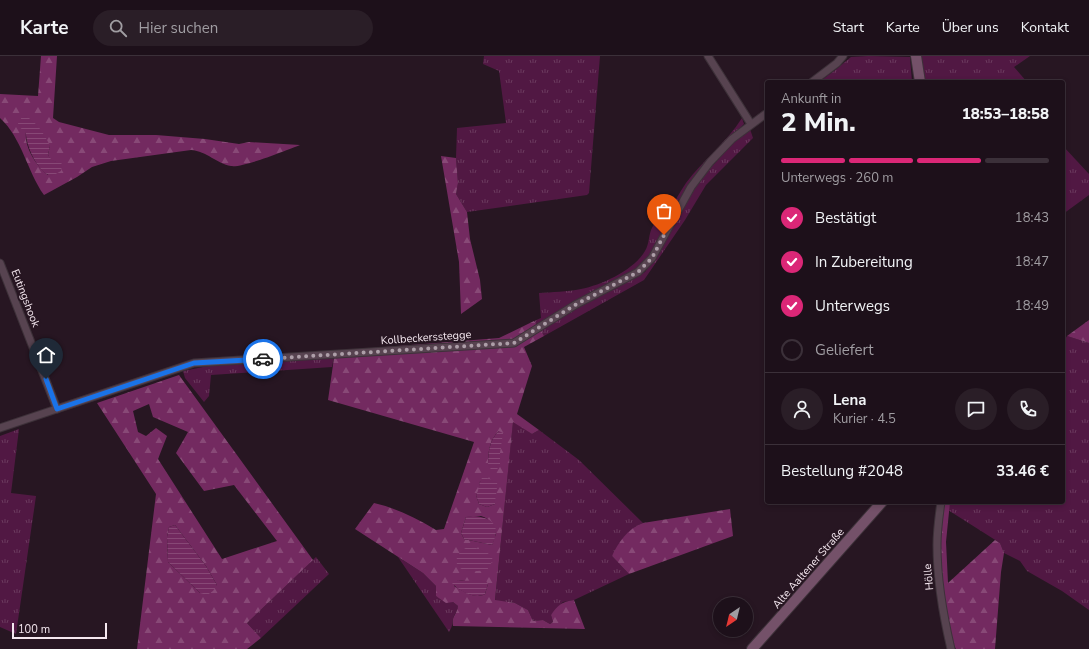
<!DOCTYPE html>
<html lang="de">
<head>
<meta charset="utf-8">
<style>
	:root { --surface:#1d101a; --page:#2a1e27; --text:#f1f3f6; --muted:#a09da2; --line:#3b3039; --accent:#db2777 }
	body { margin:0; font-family:"Nunito Sans",sans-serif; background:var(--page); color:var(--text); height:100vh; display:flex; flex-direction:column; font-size:15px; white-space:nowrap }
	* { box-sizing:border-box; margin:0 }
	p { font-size:13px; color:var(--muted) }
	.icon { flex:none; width:22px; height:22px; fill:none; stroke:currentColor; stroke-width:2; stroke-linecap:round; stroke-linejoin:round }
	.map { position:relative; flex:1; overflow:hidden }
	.sheet { position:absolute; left:765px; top:24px; width:300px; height:424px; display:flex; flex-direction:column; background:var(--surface); border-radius:4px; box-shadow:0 2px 6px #0003,0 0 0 1px var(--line) }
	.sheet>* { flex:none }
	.needle { width:26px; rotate:215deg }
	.fabs { position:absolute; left:713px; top:541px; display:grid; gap:8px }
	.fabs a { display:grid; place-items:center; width:40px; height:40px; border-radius:50%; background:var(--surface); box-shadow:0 2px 6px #0003,0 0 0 1px var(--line); font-size:20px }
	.scale { position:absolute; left:12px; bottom:10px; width:95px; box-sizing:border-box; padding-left:4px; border:2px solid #f5e8f0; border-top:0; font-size:11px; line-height:14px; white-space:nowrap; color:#f5e8f0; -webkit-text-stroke:3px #271622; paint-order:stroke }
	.pin { position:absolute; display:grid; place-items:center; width:34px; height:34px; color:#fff; margin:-41px -17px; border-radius:50% 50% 50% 0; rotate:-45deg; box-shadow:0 0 4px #0007 }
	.pin .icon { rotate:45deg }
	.courier { position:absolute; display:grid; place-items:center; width:40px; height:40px; margin:-20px; border:3px solid #1a73e8; border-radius:50%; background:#fff; color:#222; box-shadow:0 1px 5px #0007 }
	.overview em { font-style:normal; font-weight:800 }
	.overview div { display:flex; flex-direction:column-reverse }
	.overview { display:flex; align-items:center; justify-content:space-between; height:68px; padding:0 16px }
	h1 { font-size:26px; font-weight:800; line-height:30px }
	.bar { display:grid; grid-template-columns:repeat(4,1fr); gap:6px 4px; align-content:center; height:48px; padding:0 16px }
	.bar i { height:5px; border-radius:3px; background:var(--line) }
	.bar .on { background:var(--accent) }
	.bar p { grid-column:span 4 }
	.line { display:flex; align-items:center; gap:10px; padding:0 16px; border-top:1px solid var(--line) }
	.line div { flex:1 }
	.round { display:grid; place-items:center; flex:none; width:42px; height:42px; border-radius:21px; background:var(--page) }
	ol { padding:0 16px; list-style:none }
	li { display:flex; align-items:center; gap:12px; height:44px }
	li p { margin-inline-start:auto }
	li .icon { padding:4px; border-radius:50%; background:var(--accent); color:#fff; stroke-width:4 }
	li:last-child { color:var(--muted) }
	li i { width:22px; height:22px; border:2px solid var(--line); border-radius:50% }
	header { display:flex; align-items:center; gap:24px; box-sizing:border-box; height:56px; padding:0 20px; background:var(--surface); border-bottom:1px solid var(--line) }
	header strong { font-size:19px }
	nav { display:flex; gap:22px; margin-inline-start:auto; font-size:14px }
	.search { width:280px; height:36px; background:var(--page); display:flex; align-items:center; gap:10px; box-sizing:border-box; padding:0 14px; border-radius:22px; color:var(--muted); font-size:15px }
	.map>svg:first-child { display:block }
</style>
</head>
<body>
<header>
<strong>Karte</strong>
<div class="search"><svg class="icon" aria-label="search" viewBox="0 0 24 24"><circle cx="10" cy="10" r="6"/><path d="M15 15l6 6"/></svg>Hier suchen</div>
<nav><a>Start</a><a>Karte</a><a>Über uns</a><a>Kontakt</a></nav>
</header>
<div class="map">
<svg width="1089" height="593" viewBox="0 0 1089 593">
	<defs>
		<pattern id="grass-tufts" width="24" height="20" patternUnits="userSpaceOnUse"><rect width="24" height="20" fill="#511843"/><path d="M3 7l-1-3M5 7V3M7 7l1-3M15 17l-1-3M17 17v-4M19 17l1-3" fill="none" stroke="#6b3a5e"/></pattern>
		<pattern id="forest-firs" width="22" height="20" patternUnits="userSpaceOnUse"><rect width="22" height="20" fill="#732a60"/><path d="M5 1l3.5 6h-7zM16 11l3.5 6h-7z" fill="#884977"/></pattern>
		<pattern id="water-rules" width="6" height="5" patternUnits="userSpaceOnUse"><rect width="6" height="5" fill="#72295f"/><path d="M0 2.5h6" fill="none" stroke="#874876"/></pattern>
	</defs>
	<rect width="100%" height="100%" fill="#271622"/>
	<!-- grass -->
	<g fill="url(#grass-tufts)">
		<path d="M484 0H600L589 137 587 139 467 156 456 138 458 127 456 102 457 72 506 67 499 15 483 8Z"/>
		<path d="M868 0 910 1 912 26H819L834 15 851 1Z"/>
		<path d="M921 0H1030L1014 11 1027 26H924Z"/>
		<path d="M742 62 744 68 713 99 648 203 640 211 538 270 534 265 541 262 539 237C552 236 567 236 581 233 602 229 634 214 645 195 650 187 648 178 653 170 656 165 660 163 664 159 673 150 679 137 686 127 703 104 727 86 742 62Z"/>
		<path d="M750 73 753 82 706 129 685 164 644 224 544 280 541 274 577 252 645 216 654 202 687 142 708 112 714 108 741 78Z"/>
		<path d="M1063 90 1089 118V139L1063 158Z"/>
		<path d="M1067 280 1089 287V554L1062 535 1027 515 1020 505 1004 497 1000 487 948 454 950 446H1063V287Z"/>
		<path d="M334 301 332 311 211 319 209 340 204 346 185 322 183 315 218 308Z"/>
		<path d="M513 365 532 378 539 374 579 404 643 467 636 470 612 500 629 518 574 544 563 546 551 559 553 566 550 568 543 564 533 565 528 554 515 547 495 545Z"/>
		<path d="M19 373 11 437 36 440 16 578 0 571V380Z"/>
		<path d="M316 501 329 518 261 582 247 567Z"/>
		<path d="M398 501 423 517 436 530V540L453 546 458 550C458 555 454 558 453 563 451 568 454 568 449 576Z"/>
	</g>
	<!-- forest -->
	<g fill="url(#forest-firs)" fill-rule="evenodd">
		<path d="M41 0H57L53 62 59 66 109 79H156L205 83 239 88 249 86 300 89C287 94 243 112 231 110 217 108 207 95 191 94L111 105 92 111 77 121 44 139C27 115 22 82 0 62V38L38 40ZM26 76 50 90 48 99 51 104 56 106 48 119C37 111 24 91 26 76Z"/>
		<path d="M441 100 456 102 458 127 456 138 467 156 470 183 480 224 482 243 461 258 459 206Z"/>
		<path d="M1089 264V287L1067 280Z"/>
		<path d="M534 265 541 274 544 280 524 291 532 310 517 358 539 374 532 378 513 366 495 544 515 547 528 554 533 565 543 564 550 568 553 566 551 559C558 549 561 546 574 544L585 573 453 570C451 560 457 559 458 550L453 546 446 547 436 540V530L423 517 355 473 374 447C396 452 416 462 436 474L444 473 474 386 328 344 335 295 499 282ZM499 375 500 405 488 410C488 397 489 384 499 375ZM480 425 497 430 495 436V448L487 451 479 448 476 439 479 435ZM481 460C491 463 493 469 496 478L492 489 464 483 461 477 466 461ZM458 524 488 528 485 538C475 544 463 535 454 530Z"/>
		<path d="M179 319 313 504 247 567 261 582 247 593H137L156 438 97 347ZM149 348 153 361 188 376 176 397 204 435 234 429 277 485 222 503 158 403 167 380 156 372 146 380 138 376 133 355ZM175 469 206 510 217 529 200 537 168 506 167 481 169 471Z"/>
		<path d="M943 446H950L946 486 948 527 995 484 1000 487 1004 497 1001 516 995 593H956L954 590C946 557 939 523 939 489 939 475 942 460 943 446Z"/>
		<path d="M730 453 733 480 629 518 612 500C618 487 628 472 643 467Z"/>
	</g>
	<!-- water -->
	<g fill="url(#water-rules)">
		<path d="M26 60C38 68 44 77 50 90L48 99C52 105 55 106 61 106L62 109 61 115 52 120C38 118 25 88 26 76L19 71 18 67 22 61Z"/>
		<path d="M499 375 503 377 500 397V410L497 413H491L488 410C488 397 489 384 499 375Z"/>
		<path d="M482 422H487L497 426C498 431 495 442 495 448L487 451 479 448 476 439C480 433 478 427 482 422Z"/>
		<path d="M473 460C492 461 502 470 492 489L464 483 461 477 466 461Z"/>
		<path d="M175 469 206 510 217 529 213 535 207 539 200 537 168 506 167 481 169 471Z"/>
		<path d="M468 491C478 492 489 494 493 504L487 514C480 515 471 516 464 514 450 509 458 494 468 491Z"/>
		<path d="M458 524C468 526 476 523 486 525L488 528 485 538C475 544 459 535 452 527Z"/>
	</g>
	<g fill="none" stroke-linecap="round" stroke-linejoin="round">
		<!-- street casing -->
		<g stroke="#3d3139" stroke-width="9">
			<g id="street">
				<path d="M708 0 751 68"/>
				<path d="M812 26 837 7 843 0"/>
				<path d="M0 207 57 353"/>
				<path d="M0 372 194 307 514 287 575 249 638 216 652 202 691 131 710 106 732 83 767 57"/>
				<path d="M941 446C939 460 937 475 937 489 937 524 943 559 951 593"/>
			</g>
		</g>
		<!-- secondary casing -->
		<g stroke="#3d3139" stroke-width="12">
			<g id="secondary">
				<path d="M916 0 920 26"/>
				<path d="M752 593 882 446"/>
			</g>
		</g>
		<!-- street -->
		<use href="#street" stroke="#574350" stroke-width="7"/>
		<!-- secondary -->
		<use href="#secondary" stroke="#745169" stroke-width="10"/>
	</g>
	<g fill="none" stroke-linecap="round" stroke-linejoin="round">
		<!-- done -->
		<path stroke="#ad9ea8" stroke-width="4" stroke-dasharray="0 7.2" d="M263 303 514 287 575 249 638 216 652 202 664 179"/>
		<!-- route -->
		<path stroke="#1a73e8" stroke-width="5" d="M46 323 57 353 194 307 263 303"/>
	</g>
	<g text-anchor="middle" stroke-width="4" stroke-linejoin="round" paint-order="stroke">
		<!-- street labels -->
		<g font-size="11" fill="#f5e8f0" stroke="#271622">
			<text transform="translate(26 242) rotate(69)" y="4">Eutingshook</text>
			<text transform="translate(426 281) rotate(-4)" y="4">Kollbeckersstegge</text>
			<text transform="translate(808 512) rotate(-49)" y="4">Alte Aaltener Straße</text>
			<text transform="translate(928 521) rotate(-95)" y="4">Hölle</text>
		</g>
	</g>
</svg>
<div class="fabs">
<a><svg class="needle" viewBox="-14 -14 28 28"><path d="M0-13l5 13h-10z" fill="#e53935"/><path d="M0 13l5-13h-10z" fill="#a09da2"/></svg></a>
</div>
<div class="scale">100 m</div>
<div class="pin" style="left:664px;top:179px;background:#ea580c"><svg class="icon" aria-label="bag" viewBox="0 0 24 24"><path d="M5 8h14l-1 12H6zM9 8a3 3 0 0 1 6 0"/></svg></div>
<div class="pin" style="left:46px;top:323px;background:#1f2937"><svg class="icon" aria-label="home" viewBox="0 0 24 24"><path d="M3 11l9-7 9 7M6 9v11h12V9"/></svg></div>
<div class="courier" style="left:263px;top:303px"><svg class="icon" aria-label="car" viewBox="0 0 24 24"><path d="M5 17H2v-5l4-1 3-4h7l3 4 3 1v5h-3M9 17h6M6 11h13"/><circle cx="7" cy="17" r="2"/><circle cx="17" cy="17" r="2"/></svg></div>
<section class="sheet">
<div class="overview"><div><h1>2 Min.</h1><p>Ankunft in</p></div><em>18:53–18:58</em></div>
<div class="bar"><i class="on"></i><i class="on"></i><i class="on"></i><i></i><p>Unterwegs · 260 m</p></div>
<ol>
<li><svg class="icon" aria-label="check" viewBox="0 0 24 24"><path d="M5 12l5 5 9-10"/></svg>Bestätigt<p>18:43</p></li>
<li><svg class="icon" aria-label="check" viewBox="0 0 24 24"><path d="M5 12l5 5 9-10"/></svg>In Zubereitung<p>18:47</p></li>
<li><svg class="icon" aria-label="check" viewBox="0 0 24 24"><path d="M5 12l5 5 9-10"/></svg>Unterwegs<p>18:49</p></li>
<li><i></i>Geliefert</li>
</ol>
<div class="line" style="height:72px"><a class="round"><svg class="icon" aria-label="person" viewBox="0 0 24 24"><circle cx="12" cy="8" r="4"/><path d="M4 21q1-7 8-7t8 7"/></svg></a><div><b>Lena</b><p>Kurier · 4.5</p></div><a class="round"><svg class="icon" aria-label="chat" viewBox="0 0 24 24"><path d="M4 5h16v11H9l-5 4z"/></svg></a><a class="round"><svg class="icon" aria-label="phone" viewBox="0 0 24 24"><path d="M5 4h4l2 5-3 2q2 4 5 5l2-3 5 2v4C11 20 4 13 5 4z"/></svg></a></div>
<div class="line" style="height:52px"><div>Bestellung #2048</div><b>33.46 €</b></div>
</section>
</div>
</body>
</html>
